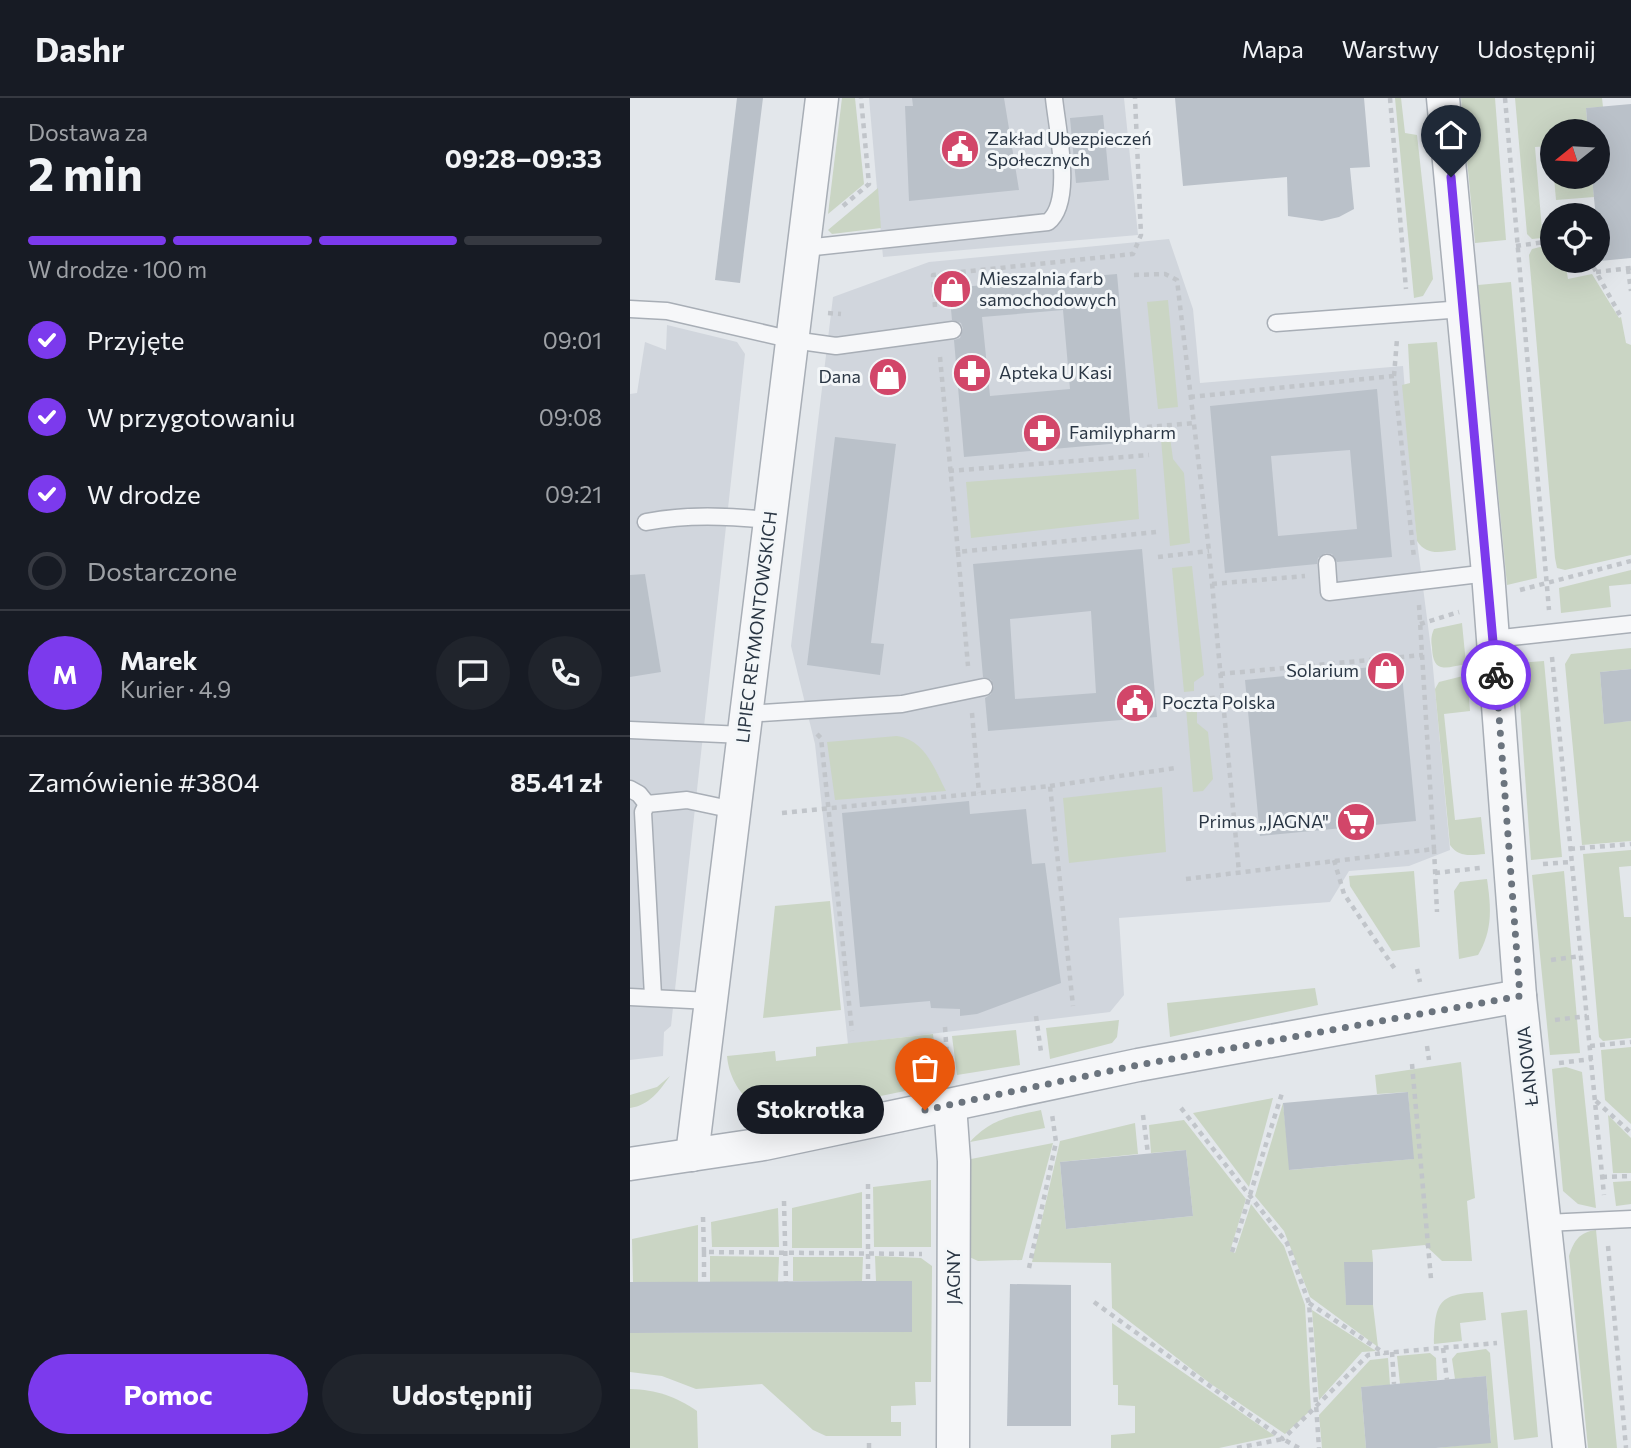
<!DOCTYPE html>
<html lang="pl">
<head>
<meta charset="utf-8">
<style>
	:root { --surface:#171b24; --page:#20242c; --text:#f1f3f6; --muted:#9ea1a6; --line:#363941; --accent:#7c3aed }
	body { margin:0; font-family:Commissioner,sans-serif; background:var(--page); color:var(--text); height:100vh; display:flex; flex-direction:column; font-size:26px; white-space:nowrap }
	* { box-sizing:border-box; margin:0 }
	p { font-size:23px; color:var(--muted) }
	.icon { flex:none; width:38px; height:38px; fill:none; stroke:currentColor; stroke-width:2; stroke-linecap:round; stroke-linejoin:round }
	.map { position:relative; flex:1; overflow:hidden }
	.sheet { display:flex; flex-direction:column; background:var(--surface); width:630px }
	.sheet>* { flex:none }
	.needle { width:46px; rotate:252deg }
	.tools { position:absolute; left:910px; top:21px; display:grid; gap:14px }
	.tools a { display:grid; place-items:center; width:70px; height:70px; border-radius:50%; background:var(--surface); box-shadow:0 7px 28px #0002; font-size:35px }
	.pin { position:absolute; display:grid; place-items:center; width:60px; height:60px; color:#fff; margin:-72px -30px; border-radius:50% 50% 50% 0; rotate:-45deg; box-shadow:0 0 7px #0007 }
	.pin .icon { rotate:45deg }
	.courier { position:absolute; display:grid; place-items:center; width:70px; height:70px; margin:-35px; border:5px solid #7c3aed; border-radius:50%; background:#fff; color:#222; box-shadow:0 2px 9px #0007 }
	.bubble { position:absolute; height:49px; border-radius:24px; background:var(--surface); box-shadow:0 7px 28px #0002; font-size:23px; font-weight:700; line-height:49px; text-align:center }
	.overview em { font-style:normal; font-weight:700 }
	.overview div { display:flex; flex-direction:column-reverse }
	.overview { display:flex; align-items:center; justify-content:space-between; height:119px; padding:0 28px }
	h1 { font-size:46px; font-weight:700; line-height:52px }
	.bar { display:grid; grid-template-columns:repeat(4,1fr); gap:10px 7px; align-content:center; height:84px; padding:0 28px }
	.bar i { height:9px; border-radius:5px; background:var(--line) }
	.bar .on { background:var(--accent) }
	.bar p { grid-column:span 4 }
	.line { display:flex; align-items:center; gap:18px; padding:0 28px; border-top:2px solid var(--line) }
	.line div { flex:1 }
	.round { display:grid; place-items:center; flex:none; width:74px; height:74px; border-radius:37px; background:var(--page) }
	ol { padding:0 28px; list-style:none }
	li { display:flex; align-items:center; gap:21px; height:77px }
	li p { margin-inline-start:auto }
	li .icon { padding:7px; border-radius:50%; background:var(--accent); color:#fff; stroke-width:4 }
	li:last-child { color:var(--muted) }
	li i { width:38px; height:38px; border:4px solid var(--line); border-radius:50% }
	.primary-button { display:flex; gap:14px; margin-top:auto; padding:14px 28px }
	.primary-button a { flex:1; height:80px; border-radius:42px; background:var(--accent); color:#fff; font-size:28px; font-weight:700; line-height:80px; text-align:center }
	.primary-button a+a { background:var(--page); color:var(--text) }
	header { display:flex; align-items:center; gap:42px; box-sizing:border-box; height:98px; padding:0 35px; background:var(--surface); border-bottom:2px solid var(--line) }
	header strong { font-size:33px }
	nav { display:flex; gap:38px; margin-inline-start:auto; font-size:24px }
	main { display:flex; flex:1; min-height:0 }
	.map>svg:first-child { display:block }
</style>
</head>
<body>
<header>
<strong>Dashr</strong>
<nav><a>Mapa</a><a>Warstwy</a><a>Udostępnij</a></nav>
</header>
<main>
<section class="sheet">
<div class="overview"><div><h1>2 min</h1><p>Dostawa za</p></div><em>09:28–09:33</em></div>
<div class="bar"><i class="on"></i><i class="on"></i><i class="on"></i><i></i><p>W drodze · 100 m</p></div>
<ol>
<li><svg class="icon" aria-label="check" viewBox="0 0 24 24"><path d="M5 12l5 5 9-10"/></svg>Przyjęte<p>09:01</p></li>
<li><svg class="icon" aria-label="check" viewBox="0 0 24 24"><path d="M5 12l5 5 9-10"/></svg>W przygotowaniu<p>09:08</p></li>
<li><svg class="icon" aria-label="check" viewBox="0 0 24 24"><path d="M5 12l5 5 9-10"/></svg>W drodze<p>09:21</p></li>
<li><i></i>Dostarczone</li>
</ol>
<div class="line" style="height:126px"><b class="round" style="background:var(--accent);color:#fff">M</b><div><b>Marek</b><p>Kurier · 4.9</p></div><a class="round"><svg class="icon" aria-label="chat" viewBox="0 0 24 24"><path d="M4 5h16v11H9l-5 4z"/></svg></a><a class="round"><svg class="icon" aria-label="phone" viewBox="0 0 24 24"><path d="M5 4h4l2 5-3 2q2 4 5 5l2-3 5 2v4C11 20 4 13 5 4z"/></svg></a></div>
<div class="line" style="height:91px"><div>Zamówienie #3804</div><b>85.41 zł</b></div>
<div class="primary-button"><a>Pomoc</a><a>Udostępnij</a></div>
</section>
<div class="map">
<svg width="1001" height="1350" viewBox="0 0 1001 1350">
	<rect width="100%" height="100%" fill="#e3e7eb"/>
	<!-- built -->
	<g fill="#d1d6dd">
		<path d="M239 0H494L508 137 253 159Z"/>
		<path d="M539 141 563 211 570 285 773 268 787 443 802 559 820 752 779 768 719 773 700 804 489 820 494 897 480 914 218 946 185 646 161 548 203 199 299 164Z"/>
		<path d="M37 227 107 244 115 256 41 928 34 934 33 958 0 962V296L7 295 15 244 36 252Z"/>
	</g>
	<!-- green -->
	<g fill="#cad5c4">
		<path d="M212 0H225L234 86 198 116Z"/>
		<path d="M765 0H771L775 35 787 37 803 181 793 198 784 200Z"/>
		<path d="M831 0H865L876 142 845 145Z"/>
		<path d="M885 0H972L973 9 956 10 958 33H922V63L921 48 905 49 912 132H922V139L902 141 897 136Z"/>
		<path d="M924 79H962L964 99 926 102Z"/>
		<path d="M248 90 251 130 202 136 198 132Z"/>
		<path d="M914 148 922 150V163H935L938 181 962 176 989 220 991 219 996 245 1001 247V457L935 472 927 470 925 460 899 157 902 151Z"/>
		<path d="M881 184 907 480 877 487 848 187Z"/>
		<path d="M538 202 548 309 528 311 517 204Z"/>
		<path d="M807 244 826 452C810 454 797 458 787 443L772 287 780 285 778 246Z"/>
		<path d="M540 339 543 361 554 375 560 445 540 448 531 341Z"/>
		<path d="M506 371 509 421 341 440 336 384Z"/>
		<path d="M562 468 574 577 564 584V593L554 594 542 470Z"/>
		<path d="M1001 472V486L979 488 981 509 931 515 929 490Z"/>
		<path d="M832 525 836 566C815 570 803 576 802 549 801 542 801 538 804 531Z"/>
		<path d="M1001 550V571L970 574 974 625 1001 623V743L952 747 935 566 941 556Z"/>
		<path d="M914 563 932 759 901 762 887 565Z"/>
		<path d="M837 577 840 613 814 616 825 722 851 719 855 756C841 757 829 760 820 747L805 591 809 584Z"/>
		<path d="M567 608V625L578 634 583 681 573 693 563 694 556 610Z"/>
		<path d="M267 638C295 642 304 670 316 693L205 702 197 644Z"/>
		<path d="M532 689 536 754 439 765 433 700Z"/>
		<path d="M1001 752V768L989 769 994 819H1001V940L973 943 969 939 953 756Z"/>
		<path d="M784 773 790 849 762 853 720 788 719 778Z"/>
		<path d="M934 773 950 955 920 957 902 777Z"/>
		<path d="M857 781C861 809 863 832 848 857L829 861 824 793 830 784Z"/>
		<path d="M200 803 211 912 133 920 145 808Z"/>
		<path d="M685 890 688 907 540 939 537 905Z"/>
		<path d="M489 922 487 939 482 945 420 961 416 930Z"/>
		<path d="M386 932 390 967 327 977 322 938Z"/>
		<path d="M303 936 309 986 163 1016C127 1020 100 992 97 958L145 953 146 963 186 958V949Z"/>
		<path d="M1001 949V1026L975 1002 971 952Z"/>
		<path d="M831 964 845 1100 837 1103 842 1163H812L795 1147 742 1152 743 1164H715L716 1207H743L748 1249 680 1199 654 1133 625 1098 653 1005 660 1072 783 1061 778 994 747 996 745 977Z"/>
		<path d="M936 969 952 974 966 1110 948 1106 933 1093 922 971Z"/>
		<path d="M40 978C29 993 20 1007 0 1010V997L27 989Z"/>
		<path d="M643 1000 619 1089 563 1015Z"/>
		<path d="M411 1012 415 1030 340 1044C362 1020 380 1019 411 1012Z"/>
		<path d="M978 1017 1001 1040V1075H983Z"/>
		<path d="M554 1022 616 1101 600 1153 605 1155 621 1106 654 1148 675 1207 681 1312 655 1336 581 1286 482 1210 481 1165 402 1164 430 1043 505 1025 508 1056 430 1064 436 1131 563 1118 556 1052 521 1055 519 1027Z"/>
		<path d="M423 1045 392 1162 348 1163 335 1157 336 1062Z"/>
		<path d="M301 1082V1149H244L243 1089Z"/>
		<path d="M1001 1083V1106L986 1108 983 1084Z"/>
		<path d="M232 1094V1150H162V1110Z"/>
		<path d="M148 1110 149 1149H82L81 1124Z"/>
		<path d="M68 1127V1184H3L2 1141Z"/>
		<path d="M966 1132 987 1350H958L939 1158C944 1142 950 1134 966 1132Z"/>
		<path d="M80 1158 149 1159 148 1184H80Z"/>
		<path d="M245 1158 291 1160 302 1168 301 1284H285L286 1307 261 1308V1324H271V1338H196L183 1332 132 1286 66 1291 32 1278 0 1274V1235L282 1234V1183H246Z"/>
		<path d="M163 1159H233L232 1183H163Z"/>
		<path d="M853 1194 856 1222 830 1225 832 1243 804 1246C805 1202 809 1196 853 1194Z"/>
		<path d="M682 1212 746 1253 732 1254 689 1302Z"/>
		<path d="M897 1212 908 1339 884 1342 871 1215Z"/>
		<path d="M482 1225 645 1338 589 1350H481V1337L505 1335V1308L488 1307V1287H483Z"/>
		<path d="M856 1251 860 1255 868 1350H806L861 1344 856 1278 825 1281 822 1261 827 1255Z"/>
		<path d="M800 1255 806 1260 807 1282 770 1286 767 1258Z"/>
		<path d="M758 1260 760 1287 731 1289 736 1350H692L689 1317 740 1262Z"/>
		<path d="M0 1291C27 1292 45 1298 67 1313L68 1350H0Z"/>
	</g>
	<!-- building -->
	<g fill="#bac1c9" fill-rule="evenodd">
		<path d="M107 0H133L110 185 85 182Z"/>
		<path d="M282 0H374L389 92 279 103 275 8H283Z"/>
		<path d="M545 0H734L740 69 720 70 724 111 709 119 692 123 658 118 657 79 553 88Z"/>
		<path d="M1001 6V160L970 163 962 79H968V33H958L956 10Z"/>
		<path d="M473 17 479 82 446 85 440 20Z"/>
		<path d="M487 176 502 344 334 359 324 242 330 240 333 231 331 225 322 222 319 190ZM433 212 440 291 360 298 352 219Z"/>
		<path d="M747 291 762 459 707 464 702 456 696 455 688 460 687 466 595 475 580 308ZM720 352 727 431 648 438 641 358Z"/>
		<path d="M205 339 266 346 241 545 254 546 250 577 177 567Z"/>
		<path d="M512 451 527 619 358 633 355 600 361 596 364 588 361 582 353 579 343 466ZM461 513 466 595 385 601 380 521Z"/>
		<path d="M15 476 31 574 0 579V477Z"/>
		<path d="M771 566 786 723 630 738 615 582Z"/>
		<path d="M1001 571V623L974 626 970 574Z"/>
		<path d="M339 703 340 716 396 711 402 766 415 765 431 885 347 916 330 918V911L301 910 300 903 230 909 212 715Z"/>
		<path d="M778 994 784 1061 659 1072 653 1005Z"/>
		<path d="M556 1052 563 1118 436 1131 430 1064Z"/>
		<path d="M714 1164H743V1207H716Z"/>
		<path d="M232 1183H282V1234L0 1235V1184Z"/>
		<path d="M380 1186 441 1187V1328H377Z"/>
		<path d="M856 1278 861 1345 806 1350H736L731 1289Z"/>
	</g>
	<g fill="none" stroke-linecap="round" stroke-linejoin="round">
		<!-- service casing -->
		<g stroke="#a8aeb6" stroke-width="19">
			<g id="service">
				<path d="M175 150 418 124C444 104 427 31 424 0"/>
				<path d="M0 211 37 213 163 242 206 248 323 232"/>
				<path d="M646 225 833 211"/>
				<path d="M16 424C58 416 97 418 139 422"/>
				<path d="M697 465 699 494 858 475"/>
				<path d="M863 541 1001 526"/>
				<path d="M116 616 272 606 354 589"/>
				<path d="M0 632 114 637"/>
				<path d="M0 691 9 696 17 706"/>
				<path d="M23 898 13 714 17 706 57 702 104 712"/>
				<path d="M0 899 80 903"/>
				<path d="M915 1125 1001 1121"/>
			</g>
		</g>
		<!-- minor casing -->
		<g stroke="#a8aeb6" stroke-width="35">
			<g id="minor">
				<path d="M813 0 858 475 890 898 939 1350"/>
				<path d="M320 1007 324 1063 323 1350"/>
				<path d="M62 1057 192 0"/>
				<path d="M0 1066 134 1046 508 967 890 898"/>
			</g>
		</g>
		<!-- path -->
		<g stroke="#c1c5ca" stroke-width="4.5" stroke-dasharray="5 5" stroke-linecap="butt">
			<path d="M760 0 776 191"/>
			<path d="M875 0 919 512"/>
			<path d="M213 108 239 86 231 0"/>
			<path d="M886 148 922 143"/>
			<path d="M955 163 964 170 991 219"/>
			<path d="M998 171 1001 193"/>
			<path d="M966 174 1001 170"/>
			<path d="M504 177 535 176 547 182 579 453 609 774"/>
			<path d="M305 209 303 177 503 156 511 137 505 0"/>
			<path d="M198 215 211 216"/>
			<path d="M310 259 328 454 526 434"/>
			<path d="M764 278 767 241"/>
			<path d="M560 299 764 278 784 460"/>
			<path d="M517 329 565 325"/>
			<path d="M319 373 519 357"/>
			<path d="M328 454 338 568"/>
			<path d="M528 459 579 453"/>
			<path d="M582 486 675 478"/>
			<path d="M890 492 1001 463"/>
			<path d="M789 507 804 751"/>
			<path d="M790 526 829 514"/>
			<path d="M922 559 974 1097"/>
			<path d="M590 576 793 557"/>
			<path d="M540 604 592 599"/>
			<path d="M342 615 349 695"/>
			<path d="M187 636 191 640 222 933"/>
			<path d="M420 688 546 670"/>
			<path d="M152 715 420 688 443 908"/>
			<path d="M940 751 1001 746"/>
			<path d="M704 762 714 796 767 874"/>
			<path d="M913 766 941 764"/>
			<path d="M805 775 850 770"/>
			<path d="M556 781 804 751 807 814"/>
			<path d="M921 862 951 858"/>
			<path d="M787 871 790 884"/>
			<path d="M406 918 411 954"/>
			<path d="M925 922 957 918"/>
			<path d="M315 929 318 973"/>
			<path d="M797 948 799 962"/>
			<path d="M960 948 1001 944"/>
			<path d="M929 965 962 961"/>
			<path d="M782 966 801 1181"/>
			<path d="M966 1003 1001 1035"/>
			<path d="M551 1010 657 1145 679 1205 689 1350"/>
			<path d="M513 1017 518 1056"/>
			<path d="M972 1079 1001 1078"/>
			<path d="M238 1086V1183"/>
			<path d="M154 1103 156 1184"/>
			<path d="M73 1119 74 1154 292 1156"/>
			<path d="M978 1148 996 1350"/>
			<path d="M74 1154V1184"/>
			<path d="M602 1154 653 992"/>
			<path d="M399 1170 426 1044 422 1016"/>
			<path d="M464 1204 653 1341 738 1257 754 1255"/>
			<path d="M679 1205 754 1255 867 1245"/>
			<path d="M813 1250 817 1282"/>
			<path d="M762 1254 764 1286"/>
			<path d="M239 1350V1345"/>
			<path d="M607 1350 653 1341 669 1350"/>
		</g>
		<!-- service -->
		<use href="#service" stroke="#f6f7f9" stroke-width="16"/>
		<!-- minor -->
		<use href="#minor" stroke="#f6f7f9" stroke-width="32"/>
	</g>
	<g fill="none" stroke-linecap="round" stroke-linejoin="round">
		<!-- done -->
		<path stroke="#6b747e" stroke-width="7" stroke-dasharray="0 12.6" d="M295 1012 508 967 890 898 866 577"/>
		<!-- route -->
		<path stroke="#7c3aed" stroke-width="9" d="M821 79 866 577"/>
	</g>
	<!-- icons -->
	<defs>
		<g id="civic-disc" transform="scale(2.0125)"><circle r="9.5" fill="#d24669" stroke="#f3f6f8"/><path d="M-.6-6.5H3V-4.5H.6V-3L4-1V1h2V6H-6V1h2V-1L-.6-3ZM-1.2 2.5V6h2.4V2.5Z" fill="#fff"/></g>
		<g id="shop-disc" transform="scale(2.0125)"><circle r="9.5" fill="#d24669" stroke="#f3f6f8"/><path d="M-5-2.5h2.3a2.7 3.5 0 0 1 5.4 0H5L5.5 6h-11ZM-1.5-2.5h3a1.5 2.3 0 0 0-3 0Z" fill="#fff"/></g>
		<g id="pharmacy-disc" transform="scale(2.0125)"><circle r="9.5" fill="#d24669" stroke="#f3f6f8"/><path d="M-2-6h4v4h4v4h-4v4h-4v-4h-4v-4h4Z" fill="#fff"/></g>
		<g id="supermarket-disc" transform="scale(2.0125)"><circle r="9.5" fill="#d24669" stroke="#f3f6f8"/><path d="M-6-5.5h2.5l.6 2H6L4.5 2H-2.5L-4.4-4H-6ZM-1.5 3.2a1.3 1.3 0 1 0 .1 0ZM3 3.2a1.3 1.3 0 1 0 .1 0Z" fill="#fff"/></g>
	</defs>
	<g fill-rule="evenodd">
		<use href="#civic-disc" x="330" y="51"/>
		<use href="#shop-disc" x="322" y="191"/>
		<use href="#pharmacy-disc" x="342" y="275"/>
		<use href="#shop-disc" x="258" y="279"/>
		<use href="#pharmacy-disc" x="412" y="335"/>
		<use href="#shop-disc" x="756" y="573"/>
		<use href="#civic-disc" x="505" y="605"/>
		<use href="#supermarket-disc" x="726" y="724"/>
	</g>
	<g text-anchor="middle" stroke-width="6" stroke-linejoin="round" paint-order="stroke">
		<!-- poi labels -->
		<g font-size="18" fill="#2a3644" stroke="#f3f6f8" text-anchor="start">
			<text x="357" y="47">Zakład Ubezpieczeń<tspan x="357" dy="21">Społecznych</tspan></text>
			<text x="349" y="187">Mieszalnia farb<tspan x="349" dy="21">samochodowych</tspan></text>
			<text x="369" y="281">Apteka U Kasi</text>
			<text x="231" y="285" text-anchor="end">Dana</text>
			<text x="439" y="341">Familypharm</text>
			<text x="729" y="579" text-anchor="end">Solarium</text>
			<text x="532" y="611">Poczta Polska</text>
			<text x="699" y="730" text-anchor="end">Primus ,,JAGNA"</text>
		</g>
		<!-- street labels -->
		<g font-size="18" fill="#2a3644" stroke="#f3f6f8">
			<text transform="translate(127 529) rotate(-83)" y="6">LIPIEC REYMONTOWSKICH</text>
			<text transform="translate(898 968) rotate(-96)" y="6">ŁANOWA</text>
			<text transform="translate(324 1179) rotate(-90)" y="6">JAGNY</text>
		</g>
	</g>
</svg>
<div class="tools">
<a><svg class="needle" viewBox="-14 -14 28 28"><path d="M0-13l5 13h-10z" fill="#e53935"/><path d="M0 13l5-13h-10z" fill="#9ea1a6"/></svg></a>
<a><svg class="icon" aria-label="locate" viewBox="0 0 24 24"><circle cx="12" cy="12" r="6"/><path d="M12 2v4M12 18v4M2 12h4M18 12h4"/></svg></a>
</div>
<div class="pin" style="left:295px;top:1012px;background:#ea580c"><svg class="icon" aria-label="bag" viewBox="0 0 24 24"><path d="M5 8h14l-1 12H6zM9 8a3 3 0 0 1 6 0"/></svg></div>
<div class="pin" style="left:821px;top:79px;background:#1f2937"><svg class="icon" aria-label="home" viewBox="0 0 24 24"><path d="M3 11l9-7 9 7M6 9v11h12V9"/></svg></div>
<div class="courier" style="left:866px;top:577px"><svg class="icon" aria-label="bike" viewBox="0 0 24 24"><circle cx="6" cy="16" r="4"/><circle cx="18" cy="16" r="4"/><path d="M6 16l4-8h5l3 8M10 8l3 8H6M13 5h3"/></svg></div>
<div class="bubble" style="left:107px;top:987px;width:147px">Stokrotka</div>
</div>
</main>
</body>
</html>
